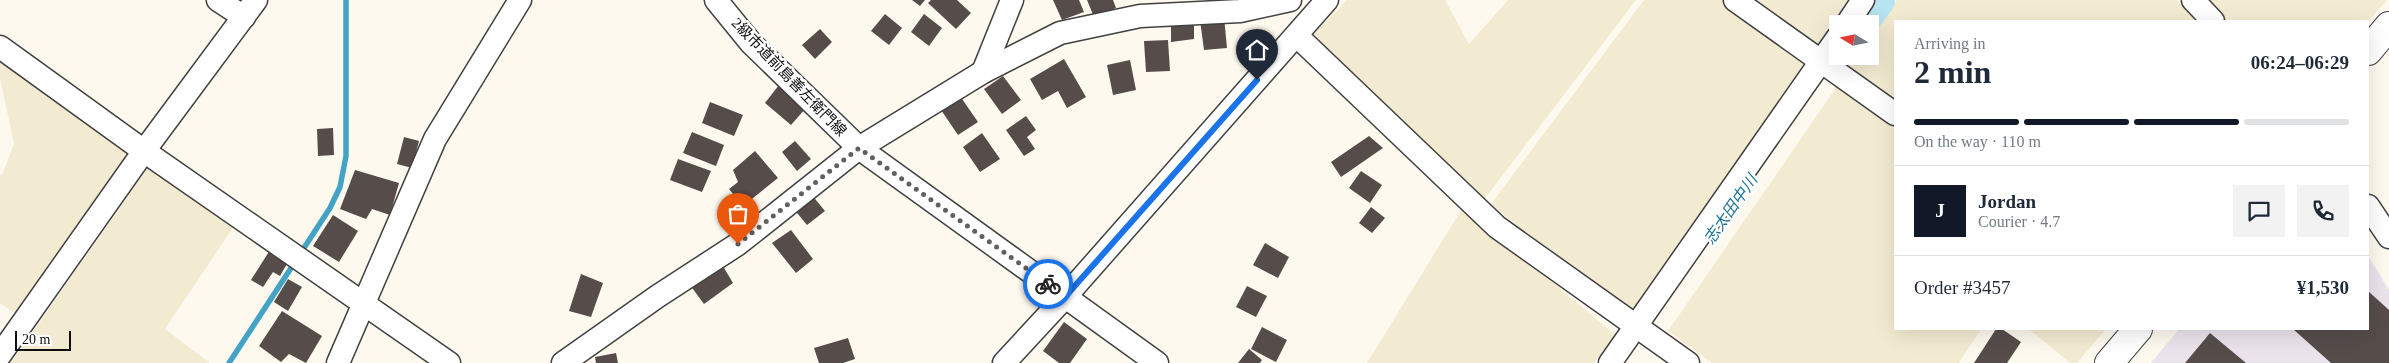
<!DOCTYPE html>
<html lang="en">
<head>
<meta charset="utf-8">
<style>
	:root { --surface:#fff; --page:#f2f2f3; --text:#1f2937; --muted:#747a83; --line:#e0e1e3; --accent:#111827 }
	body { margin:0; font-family:"Times New Roman","Noto Sans JP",serif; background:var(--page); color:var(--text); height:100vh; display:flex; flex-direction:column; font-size:19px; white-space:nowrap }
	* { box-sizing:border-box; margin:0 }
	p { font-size:16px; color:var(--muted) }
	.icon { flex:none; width:28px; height:28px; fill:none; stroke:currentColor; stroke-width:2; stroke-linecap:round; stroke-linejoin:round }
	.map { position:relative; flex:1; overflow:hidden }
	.details { position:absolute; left:1894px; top:20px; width:475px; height:310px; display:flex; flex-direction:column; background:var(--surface); border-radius:0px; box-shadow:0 5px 20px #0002 }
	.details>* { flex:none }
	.needle { width:32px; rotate:280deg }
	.tools { position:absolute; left:1829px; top:15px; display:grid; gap:10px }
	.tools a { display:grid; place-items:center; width:50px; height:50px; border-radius:0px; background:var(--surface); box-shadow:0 5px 20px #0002; font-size:25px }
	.scale { position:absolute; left:15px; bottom:12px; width:56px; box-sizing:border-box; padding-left:5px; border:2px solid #0e0e0e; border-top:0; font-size:14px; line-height:18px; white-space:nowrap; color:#0e0e0e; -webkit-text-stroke:4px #fff; paint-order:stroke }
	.pin { position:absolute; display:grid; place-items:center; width:42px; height:42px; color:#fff; margin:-51px -21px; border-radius:50% 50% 50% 0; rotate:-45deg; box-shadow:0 0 5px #0007 }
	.pin .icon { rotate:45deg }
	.courier { position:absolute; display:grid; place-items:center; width:50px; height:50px; margin:-25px; border:4px solid #1a73e8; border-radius:50%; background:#fff; color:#222; box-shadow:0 1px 6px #0007 }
	.summary em { font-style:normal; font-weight:700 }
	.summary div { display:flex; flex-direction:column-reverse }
	.summary { display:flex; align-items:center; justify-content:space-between; height:85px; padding:0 20px }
	h1 { font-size:32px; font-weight:700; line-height:38px }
	.bar { display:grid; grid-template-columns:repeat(4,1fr); gap:8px 5px; align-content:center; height:60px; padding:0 20px }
	.bar i { height:6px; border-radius:4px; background:var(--line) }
	.bar .selected { background:var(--accent) }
	.bar p { grid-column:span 4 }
	.line { display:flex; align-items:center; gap:12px; padding:0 20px; border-top:1px solid var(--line) }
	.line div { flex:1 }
	.round { display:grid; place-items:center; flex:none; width:52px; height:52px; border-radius:0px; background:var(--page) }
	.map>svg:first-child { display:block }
</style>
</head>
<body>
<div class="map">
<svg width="2389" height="363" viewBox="0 0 2389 363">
	<rect width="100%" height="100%" fill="#fef9ef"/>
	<!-- industrial -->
	<path fill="#eae3ec" d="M2368 256 2389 290V363H2151L2179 329H2368Z"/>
	<!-- farmland -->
	<g fill="#f3ebd1">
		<path d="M1347 0H1445L1469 44 1508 0H1636L1483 201 1312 36Z"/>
		<path d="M1644 0H1725L1811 64 1636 325 1491 204Z"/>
		<path d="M1748 0H1854L1817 54Z"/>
		<path d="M1897 0H2177L2196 21H1895V329H1981L1959 363H1712L1668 331 1858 56H1870V39Z"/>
		<path d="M2208 0H2387L2368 22 2228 21Z"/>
		<path d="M0 58 130 152 16 314 0 303V175H2L14 144 0 78Z"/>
		<path d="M150 165 235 225 165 329 210 363H11Z"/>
		<path d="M1463 207 1615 335 1594 363H1367Z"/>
		<path d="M2029 329H2106L2077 363H2070Z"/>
	</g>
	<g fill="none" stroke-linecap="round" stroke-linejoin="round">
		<!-- stream -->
		<g stroke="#42a3c5" stroke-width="5.5">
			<path d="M300 254 330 208 340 187 346 156V0"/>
			<path d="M229 363 295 262"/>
		</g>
		<!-- river -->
		<path stroke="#b7e4f2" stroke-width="34" d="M1860 24 1878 0"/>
	</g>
	<!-- building -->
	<g fill="#564d4b">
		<path d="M912 0H925L920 6Z"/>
		<path d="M931 0H957L971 13 956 29 928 3Z"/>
		<path d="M1053 0H1079L1084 12 1062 20Z"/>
		<path d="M1087 0H1113L1116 8 1094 17Z"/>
		<path d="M885 14 902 28 889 45 871 31Z"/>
		<path d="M924 14 942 28 929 46 911 32Z"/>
		<path d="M1224 17 1227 48 1204 50 1200 20Z"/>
		<path d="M1194 21V39L1171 42V22Z"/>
		<path d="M820 29 832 42 815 59 802 45Z"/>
		<path d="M1168 40 1170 71 1146 72 1144 41Z"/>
		<path d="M1064 59 1086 97 1067 108 1058 91 1042 100 1030 79Z"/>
		<path d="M1130 60 1136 90 1113 95 1107 65Z"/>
		<path d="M1003 76 1021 100 1002 114 984 89Z"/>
		<path d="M779 85 806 108 791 125 765 103Z"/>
		<path d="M960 96 978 122 958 135 941 110Z"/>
		<path d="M710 102 743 115 734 136 702 123Z"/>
		<path d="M1026 116 1036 130 1027 137 1035 149 1024 156 1006 130Z"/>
		<path d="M333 128 334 155 318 156 317 129Z"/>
		<path d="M692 132 724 145 716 166 683 153Z"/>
		<path d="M982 133 1000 159 980 172 963 147Z"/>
		<path d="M1369 136 1383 148 1341 177 1331 162Z"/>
		<path d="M404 137 419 141 412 168 397 164Z"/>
		<path d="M795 141 811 159 797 171 782 152Z"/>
		<path d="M755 151 778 178 743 206 729 189 738 182 733 170Z"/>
		<path d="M678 159 711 171 702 192 670 180Z"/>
		<path d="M355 170 399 183 390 215 372 209 366 219 340 209Z"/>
		<path d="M1361 171 1382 185 1370 203 1349 188Z"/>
		<path d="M811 194 825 211 807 225 793 208Z"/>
		<path d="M1371 207 1385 218 1372 233 1359 223Z"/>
		<path d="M333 215 358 231 339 262 313 246Z"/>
		<path d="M791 230 813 259 796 273 772 243Z"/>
		<path d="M1265 243 1289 257 1278 278 1253 265Z"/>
		<path d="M270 250 288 262 280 276 273 272 263 287 251 280Z"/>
		<path d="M721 263 733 283 704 304 690 285Z"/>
		<path d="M581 274 603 283 591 317 569 311Z"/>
		<path d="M288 279 302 287 288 311 274 302Z"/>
		<path d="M1247 286 1267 296 1256 317 1236 307Z"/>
		<path d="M2368 291 2389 310V363H2331L2293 329H2368Z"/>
		<path d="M282 311 322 336 306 363 289 354 281 362 259 346Z"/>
		<path d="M1064 322 1087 339 1070 363H1059L1043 351Z"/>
		<path d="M1262 327 1287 340 1276 362 1251 349Z"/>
		<path d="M1996 329H2002L2021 342 2007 363H1974Z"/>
		<path d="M2210 333 2246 363H2185Z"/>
		<path d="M848 338 855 359 843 363H819L814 348Z"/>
		<path d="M1249 349 1262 360 1260 363H1238Z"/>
		<path d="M616 353 618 363H596L595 357Z"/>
	</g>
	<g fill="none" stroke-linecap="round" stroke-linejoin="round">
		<!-- minor casing -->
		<g stroke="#414141" stroke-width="25">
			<g id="minor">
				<path d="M218 0 244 17"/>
				<path d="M716 0 751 43 859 148 1157 363"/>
				<path d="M1735 0 1895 114"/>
				<path d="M2193 0 2213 21"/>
				<path d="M1847 24 1863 0"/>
				<path d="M1297 36 1497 227 1688 363"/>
				<path d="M0 47 144 151 449 363"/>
				<path d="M983 72 1012 0"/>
				<path d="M2368 206 2389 237"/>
				<path d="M0 355 144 151 256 0"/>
				<path d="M338 363 435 139 520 0"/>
				<path d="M563 363 658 296 738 244 859 148 983 72 1060 33 1140 16 1240 11 1290 0"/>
				<path d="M1004 363 1065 297 1327 0"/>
				<path d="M1610 363 1838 37"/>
			</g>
		</g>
		<!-- tertiary casing -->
		<g stroke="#414141" stroke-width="30">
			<g id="tertiary">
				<path d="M2368 51 2389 26"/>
				<path d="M2109 363 2138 329"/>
			</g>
		</g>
		<!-- minor -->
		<use href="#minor" stroke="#fff" stroke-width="22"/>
		<!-- tertiary -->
		<use href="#tertiary" stroke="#fff" stroke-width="28"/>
	</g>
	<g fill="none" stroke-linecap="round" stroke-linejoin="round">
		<!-- done -->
		<path stroke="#62605d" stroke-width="5" stroke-dasharray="0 9" d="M738 244 859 148 1048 284"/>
		<!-- route -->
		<path stroke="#1a73e8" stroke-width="6" d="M1048 284 1065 297 1257 80"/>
	</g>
	<g text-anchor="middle" stroke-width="5" stroke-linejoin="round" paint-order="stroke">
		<!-- street labels -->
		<g font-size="15" fill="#0e0e0e" stroke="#fff">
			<text transform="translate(789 77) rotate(46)" y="5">2級市道前島善左衛門線</text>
		</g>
		<!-- water labels -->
		<g font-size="16" font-style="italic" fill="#1e7498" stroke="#fff">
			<text transform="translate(1730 209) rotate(-55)" y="6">志太田中川</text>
		</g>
	</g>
</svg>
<div class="tools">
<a><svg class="needle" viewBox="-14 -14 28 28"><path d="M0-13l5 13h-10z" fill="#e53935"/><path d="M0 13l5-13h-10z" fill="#747a83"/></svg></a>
</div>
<div class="scale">20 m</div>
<div class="pin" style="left:738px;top:244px;background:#ea580c"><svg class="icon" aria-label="bag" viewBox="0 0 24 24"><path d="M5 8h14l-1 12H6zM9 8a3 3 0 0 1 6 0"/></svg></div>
<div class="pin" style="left:1257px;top:80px;background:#1f2937"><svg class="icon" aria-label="home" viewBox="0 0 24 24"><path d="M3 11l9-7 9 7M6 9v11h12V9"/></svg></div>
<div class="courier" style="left:1048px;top:284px"><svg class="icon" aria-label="bike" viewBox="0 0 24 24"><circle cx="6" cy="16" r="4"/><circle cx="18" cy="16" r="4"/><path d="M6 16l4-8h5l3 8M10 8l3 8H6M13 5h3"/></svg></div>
<section class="details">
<div class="summary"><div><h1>2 min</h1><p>Arriving in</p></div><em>06:24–06:29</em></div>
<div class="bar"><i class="selected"></i><i class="selected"></i><i class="selected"></i><i></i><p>On the way · 110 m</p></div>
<div class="line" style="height:90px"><b class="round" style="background:var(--accent);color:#fff">J</b><div><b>Jordan</b><p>Courier · 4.7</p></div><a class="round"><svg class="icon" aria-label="chat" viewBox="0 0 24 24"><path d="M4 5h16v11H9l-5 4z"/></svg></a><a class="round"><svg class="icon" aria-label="phone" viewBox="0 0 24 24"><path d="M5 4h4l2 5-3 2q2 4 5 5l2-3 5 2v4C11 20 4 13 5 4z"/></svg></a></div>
<div class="line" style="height:65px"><div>Order #3457</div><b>¥1,530</b></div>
</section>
</div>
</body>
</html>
